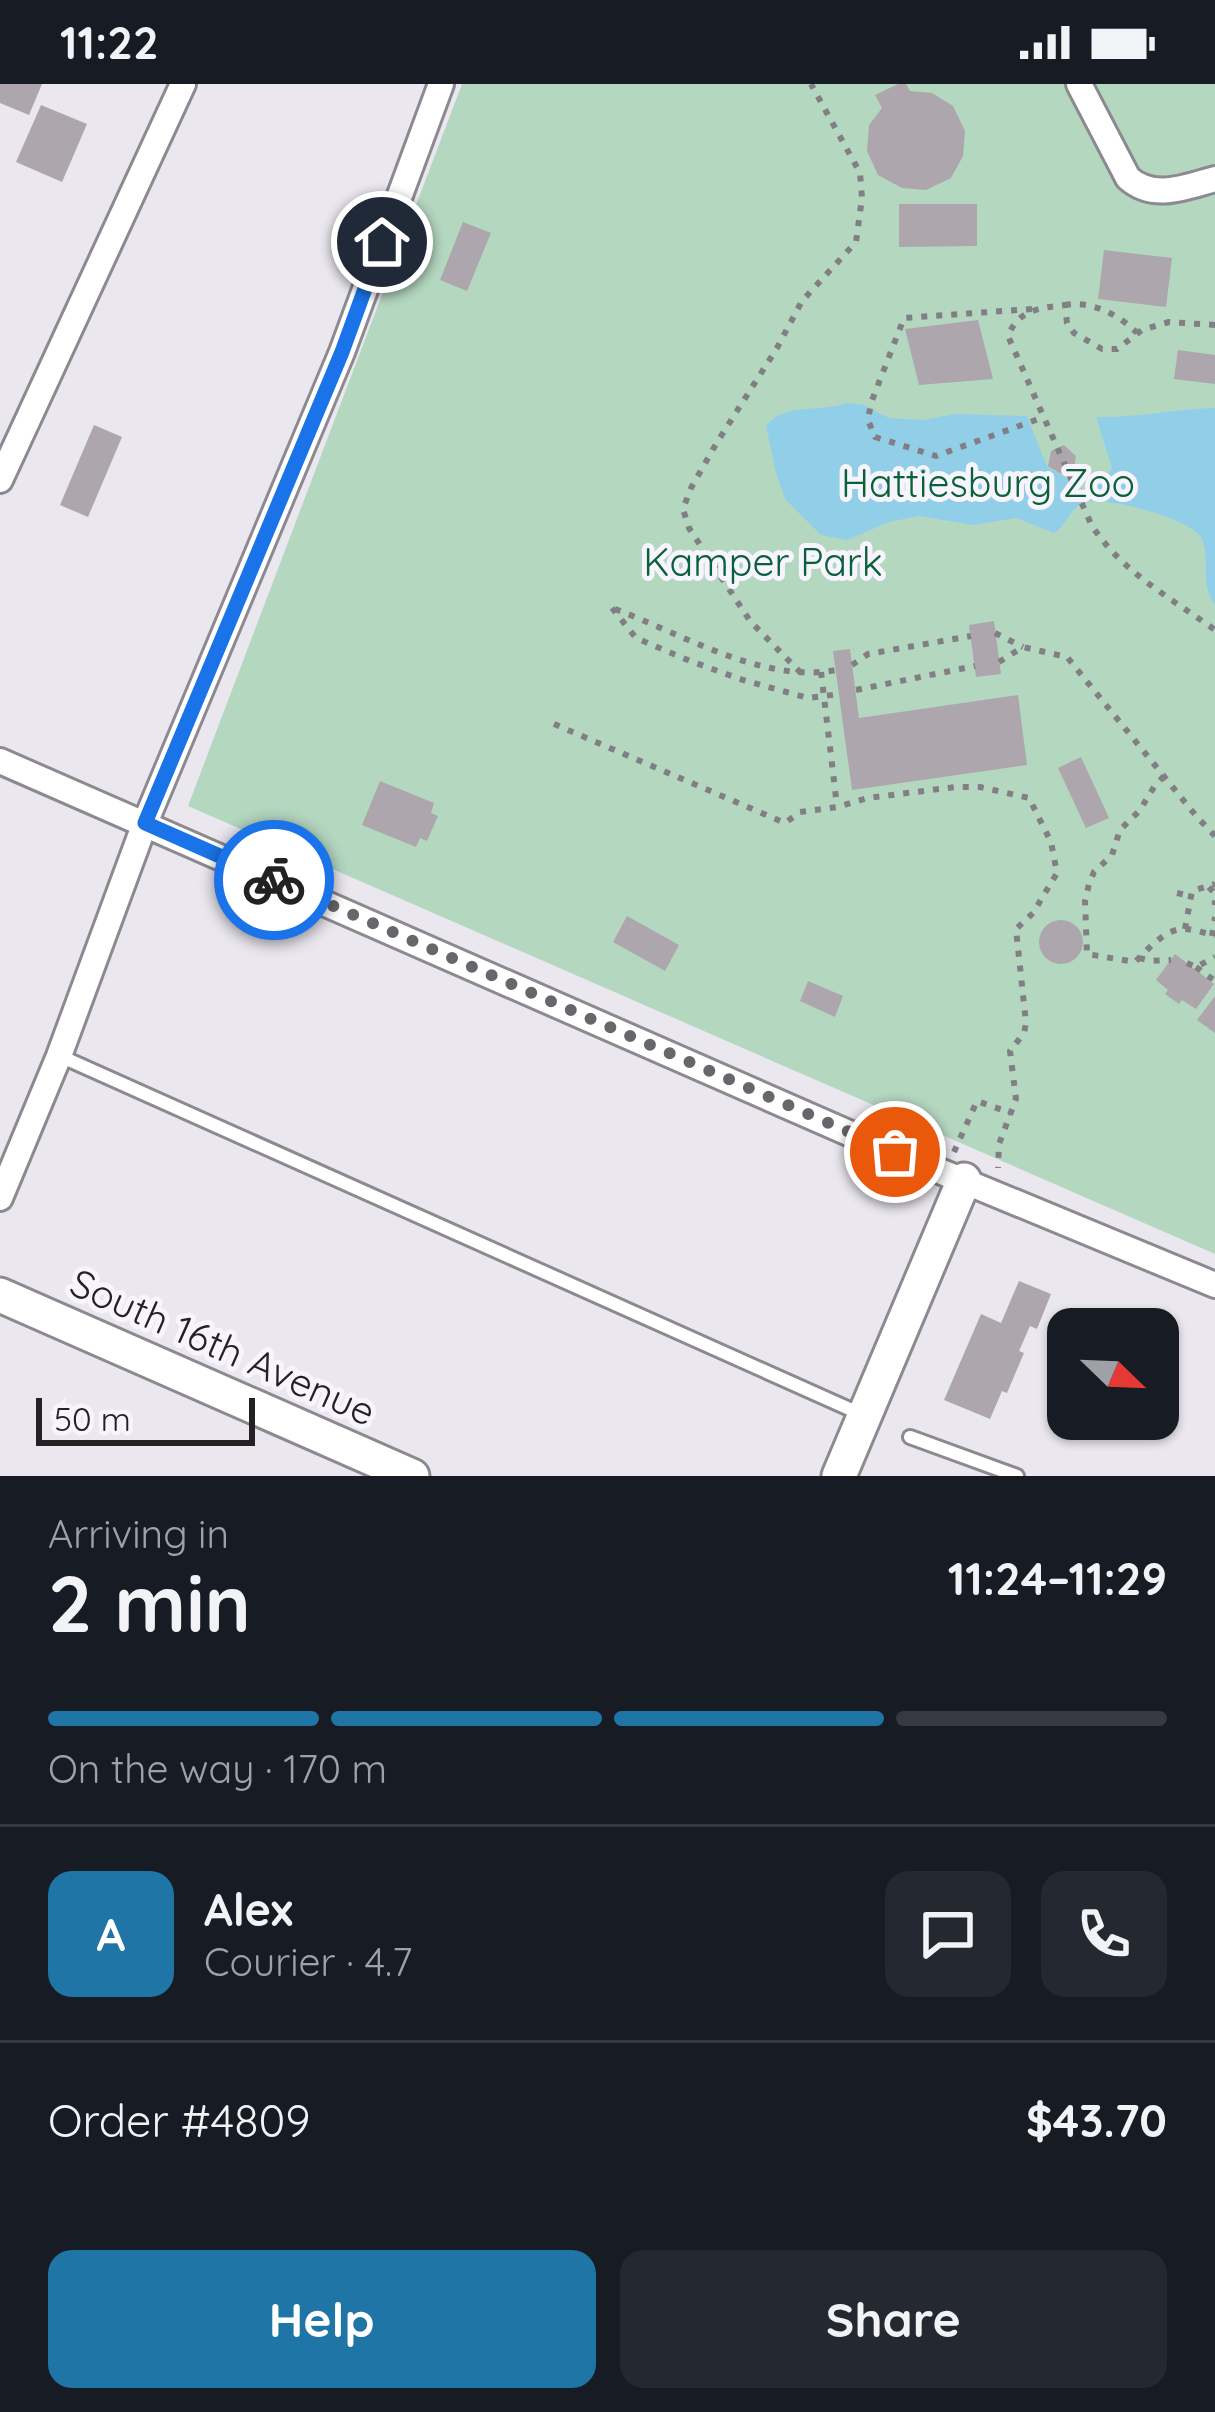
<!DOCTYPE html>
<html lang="en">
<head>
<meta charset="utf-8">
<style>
	:root { --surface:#171b24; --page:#242831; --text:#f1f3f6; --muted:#9ea1a6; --line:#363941; --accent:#1f75a5 }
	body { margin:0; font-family:Quicksand,sans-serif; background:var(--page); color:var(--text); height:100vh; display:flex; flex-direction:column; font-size:45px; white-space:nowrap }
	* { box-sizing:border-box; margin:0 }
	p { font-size:39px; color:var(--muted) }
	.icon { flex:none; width:66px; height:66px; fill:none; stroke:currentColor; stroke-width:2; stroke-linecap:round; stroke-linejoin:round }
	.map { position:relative; height:1392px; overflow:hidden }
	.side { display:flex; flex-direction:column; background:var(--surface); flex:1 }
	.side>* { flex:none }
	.needle { width:78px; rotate:113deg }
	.tools { position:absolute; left:1047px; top:1224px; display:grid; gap:24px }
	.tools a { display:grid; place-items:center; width:132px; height:132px; border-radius:24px; background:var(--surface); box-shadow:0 3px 9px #0004; font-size:60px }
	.scale { position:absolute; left:36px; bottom:30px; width:219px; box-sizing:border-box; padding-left:12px; border:6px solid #232124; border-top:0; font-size:33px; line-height:42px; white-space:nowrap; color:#232124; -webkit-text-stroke:9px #f8f4fd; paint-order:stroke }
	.pin { position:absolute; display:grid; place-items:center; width:102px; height:102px; color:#fff; margin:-51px; border:6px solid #fff; border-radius:50%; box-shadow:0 3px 12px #0007 }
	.courier { position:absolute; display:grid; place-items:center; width:120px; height:120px; margin:-60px; border:9px solid #1a73e8; border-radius:50%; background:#fff; color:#222; box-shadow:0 3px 15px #0007 }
	.overview em { font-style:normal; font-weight:700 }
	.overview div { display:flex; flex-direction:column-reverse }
	.overview { display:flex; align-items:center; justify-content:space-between; height:204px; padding:0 48px }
	h1 { font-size:78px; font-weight:700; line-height:90px }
	.bar { display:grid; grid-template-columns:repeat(4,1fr); gap:18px 12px; align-content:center; height:144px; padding:0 48px }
	.bar i { height:15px; border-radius:9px; background:var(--line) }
	.bar .selected { background:var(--accent) }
	.bar p { grid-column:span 4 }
	.line { display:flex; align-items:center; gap:30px; padding:0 48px; border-top:3px solid var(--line) }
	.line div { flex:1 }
	.round { display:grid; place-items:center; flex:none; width:126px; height:126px; border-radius:24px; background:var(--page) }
	.cta { display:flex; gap:24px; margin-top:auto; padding:24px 48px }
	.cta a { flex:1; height:138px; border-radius:24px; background:var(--accent); color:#fff; font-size:48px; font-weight:700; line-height:138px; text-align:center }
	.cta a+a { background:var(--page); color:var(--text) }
	.status { display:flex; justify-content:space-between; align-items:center; height:84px; padding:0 60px; background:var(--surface); direction:ltr }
	.status svg { height:33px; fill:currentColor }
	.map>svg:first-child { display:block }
</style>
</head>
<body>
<div class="status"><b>11:22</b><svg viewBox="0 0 49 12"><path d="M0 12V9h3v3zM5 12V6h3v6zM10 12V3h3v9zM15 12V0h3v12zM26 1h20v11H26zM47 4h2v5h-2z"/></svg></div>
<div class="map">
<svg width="1215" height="1392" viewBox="0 0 1215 1392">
	<rect width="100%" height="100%" fill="#eae7ef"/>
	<!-- green -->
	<path fill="#b4d7c0" d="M462 0H1215V1170L188 722Z"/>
	<!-- water -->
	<path fill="#91cfe8" d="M846 319 864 321 889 334 924 336 954 330 1027 332 1047 382 1086 407 1103 398 1112 384 1096 333C1136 334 1175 325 1215 324V520C1199 503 1211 476 1202 455 1193 435 1109 413 1087 418 1070 421 1068 441 1054 449L1016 434 973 441 919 432 889 438 847 456 821 451 785 415 776 389 766 342C785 318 820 329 846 319Z"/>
	<!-- building -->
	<g fill="#aea6ad">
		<path d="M0 0H42L29 31 0 19Z"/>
		<path d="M898 0H906L910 7 932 9 953 22 965 47 963 72 951 94 926 106 902 104 878 91 867 67 869 41 882 24 875 11Z"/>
		<path d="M41 21 87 40 62 98 16 78Z"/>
		<path d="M899 120H977V162L899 163Z"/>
		<path d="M463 138 491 149 467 207 440 196Z"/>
		<path d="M1104 166 1172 174 1166 223 1098 215Z"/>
		<path d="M978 236 993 295 919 301 905 245Z"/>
		<path d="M1178 266 1215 271V300L1174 295Z"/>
		<path d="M94 341 122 353 88 433 60 421Z"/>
		<path d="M1064 361 1076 372 1074 385 1061 390 1048 382 1051 367Z"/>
		<path d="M994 537 1001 590 976 593 969 541Z"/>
		<path d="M850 565 859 634 1018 611 1027 681 852 706 833 567Z"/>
		<path d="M1081 673 1109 734 1086 744 1058 684Z"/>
		<path d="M380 697 434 719 431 729 438 732 427 757 420 754 416 763 362 741Z"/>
		<path d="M627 832 679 861 665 887 613 858Z"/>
		<circle cx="1061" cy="858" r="22"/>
		<path d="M1175 870 1214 900 1196 925 1182 916 1179 920 1165 910 1168 906 1156 896Z"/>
		<path d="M808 897 843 912 835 933 800 917Z"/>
		<path d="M1215 912V949L1197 936Z"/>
		<path d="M1019 1197 1051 1210 1037 1245 1030 1242 1019 1267 1024 1269 1007 1309 1002 1307 990 1335 944 1316 981 1230 1001 1239Z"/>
	</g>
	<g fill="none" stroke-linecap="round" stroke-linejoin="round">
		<!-- lane casing -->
		<g stroke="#8c8991" stroke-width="18">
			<g id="lane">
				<path d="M60 972 863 1331"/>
				<path d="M910 1353 1017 1392"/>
			</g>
		</g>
		<!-- street casing -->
		<g stroke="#8c8991" stroke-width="30">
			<g id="street">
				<path d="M1079 0 1128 94C1154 117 1185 103 1215 95"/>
				<path d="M0 396 183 0"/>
				<path d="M0 677 860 1054 1215 1201"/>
				<path d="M0 1114 59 972 145 739 342 268 441 0"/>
			</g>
		</g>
		<!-- secondary casing -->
		<g stroke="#8c8991" stroke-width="39">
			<g id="secondary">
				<path d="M0 1211 412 1392"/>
				<path d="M839 1392 964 1096"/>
			</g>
		</g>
		<!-- path -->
		<g stroke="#827f84" stroke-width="6" stroke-dasharray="6 9" stroke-linecap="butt">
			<path d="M1065 221C1090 216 1120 231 1137 249"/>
			<path d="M1032 225 904 234 871 319 868 336 875 353 936 372 1044 333"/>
			<path d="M1215 241 1169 238 1142 246 1117 265H1102L1074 249 1067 239 1065 221C1039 224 1018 226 1008 252L1091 440C1120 487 1171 514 1215 546"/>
			<path d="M612 524 636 554 690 577 743 596 808 614 840 610"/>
			<path d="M615 525C682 550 764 600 836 586"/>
			<path d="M995 549 1023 563"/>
			<path d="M999 578 1023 563 1067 573 1197 733 1215 752"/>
			<path d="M852 581 868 570 971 552"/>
			<path d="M821 588 837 722"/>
			<path d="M801 589 750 537 689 444 683 425 691 404 716 360 777 264 802 217 856 158 862 114 860 89 811 0"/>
			<path d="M856 606 975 582"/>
			<path d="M554 640 785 739 800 728 837 723 868 714 955 703H980L1029 714 1051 758 1057 789 1033 829 1016 845 1026 939 1024 949 1010 967 1016 1015 999 1060 998 1084"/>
			<path d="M1164 692 1154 703 1140 726 1120 746 1112 771 1094 788 1089 800 1085 817 1087 870 1135 878C1148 865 1166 844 1185 845 1195 845 1206 850 1215 851"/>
			<path d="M1209 803 1214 809 1215 821"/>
			<path d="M1177 809 1191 812"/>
			<path d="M1185 845 1192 807 1215 800"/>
			<path d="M1212 852 1215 833"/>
			<path d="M1139 874 1151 877 1171 876"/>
			<path d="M1187 879 1196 883 1215 873"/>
			<path d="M1196 883 1215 897"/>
			<path d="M954 1068 977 1017 1011 1029"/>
		</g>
		<!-- lane -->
		<use href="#lane" stroke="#fff" stroke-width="12"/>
		<!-- street -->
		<use href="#street" stroke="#fff" stroke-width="24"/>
		<!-- secondary -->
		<use href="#secondary" stroke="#fff" stroke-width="33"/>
	</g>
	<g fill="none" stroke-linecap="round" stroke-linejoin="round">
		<!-- done -->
		<path stroke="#69666b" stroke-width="12" stroke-dasharray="0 21.6" d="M274 796 895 1068"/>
		<!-- route -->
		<path stroke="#1a73e8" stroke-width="15" d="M274 796 145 739 342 268 382 158"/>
	</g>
	<g text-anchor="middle" stroke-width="10" stroke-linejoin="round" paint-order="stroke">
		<!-- park labels -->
		<g font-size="39" fill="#086138" stroke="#f8f4fd">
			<text x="988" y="413">Hattiesburg Zoo</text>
			<text x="763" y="492">Kamper Park</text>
		</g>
		<!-- street labels -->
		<g font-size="39" fill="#232124" stroke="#f8f4fd">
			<text transform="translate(223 1263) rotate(24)" y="14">South 16th Avenue</text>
		</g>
	</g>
</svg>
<div class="tools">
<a><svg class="needle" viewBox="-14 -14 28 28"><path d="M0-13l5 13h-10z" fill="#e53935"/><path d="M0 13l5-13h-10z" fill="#9ea1a6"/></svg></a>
</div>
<div class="scale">50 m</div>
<div class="pin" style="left:895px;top:1068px;background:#ea580c"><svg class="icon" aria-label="bag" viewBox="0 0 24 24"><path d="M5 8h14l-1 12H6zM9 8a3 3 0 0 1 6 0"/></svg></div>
<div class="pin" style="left:382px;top:158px;background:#1f2937"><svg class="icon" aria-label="home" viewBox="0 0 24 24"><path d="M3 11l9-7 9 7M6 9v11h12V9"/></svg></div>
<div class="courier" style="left:274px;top:796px"><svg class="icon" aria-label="bike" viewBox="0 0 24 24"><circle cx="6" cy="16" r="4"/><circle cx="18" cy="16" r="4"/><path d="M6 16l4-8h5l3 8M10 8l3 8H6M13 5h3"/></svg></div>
</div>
<section class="side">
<div class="overview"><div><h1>2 min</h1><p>Arriving in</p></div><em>11:24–11:29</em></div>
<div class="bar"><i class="selected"></i><i class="selected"></i><i class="selected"></i><i></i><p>On the way · 170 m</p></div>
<div class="line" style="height:216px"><b class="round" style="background:var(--accent);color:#fff">A</b><div><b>Alex</b><p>Courier · 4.7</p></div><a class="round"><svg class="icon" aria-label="chat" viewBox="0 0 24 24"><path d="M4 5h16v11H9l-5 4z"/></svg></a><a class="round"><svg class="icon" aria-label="phone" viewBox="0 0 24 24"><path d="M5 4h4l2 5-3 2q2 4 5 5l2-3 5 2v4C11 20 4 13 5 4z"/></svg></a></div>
<div class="line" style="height:156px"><div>Order #4809</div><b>$43.70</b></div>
<div class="cta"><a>Help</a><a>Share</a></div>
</section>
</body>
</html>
